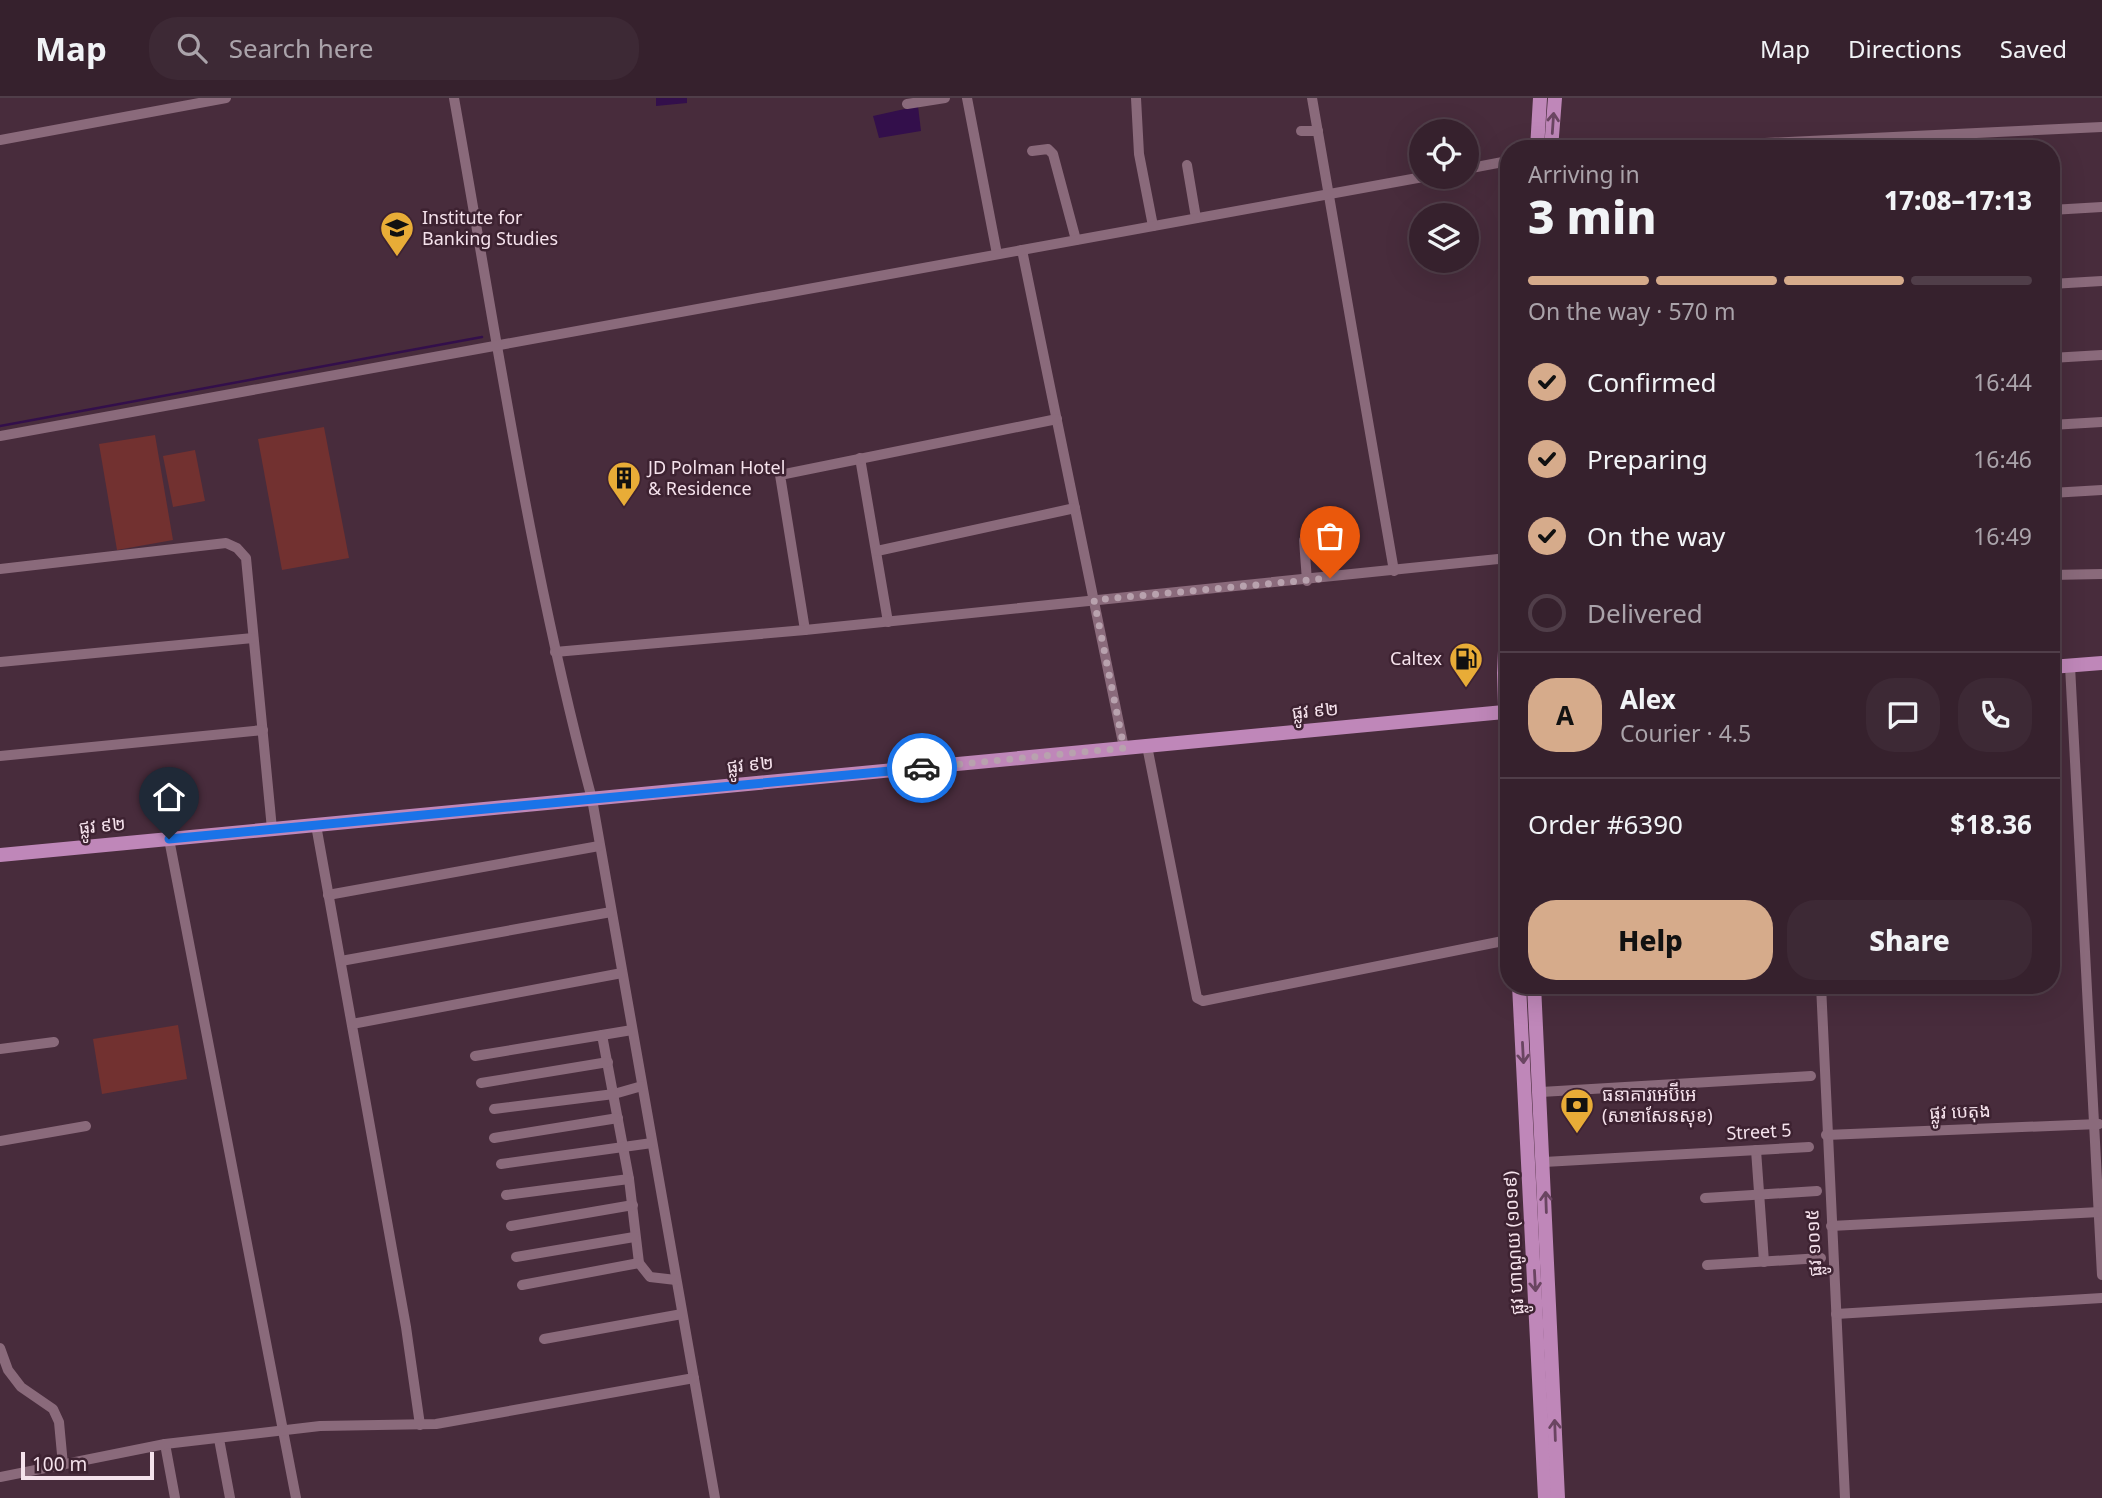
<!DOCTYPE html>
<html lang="en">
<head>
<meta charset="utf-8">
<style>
	:root { --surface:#36212d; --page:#3d2935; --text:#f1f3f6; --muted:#aaa3aa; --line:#503e49; --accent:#d6ab8b }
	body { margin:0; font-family:"Noto Sans","Noto Sans Khmer",sans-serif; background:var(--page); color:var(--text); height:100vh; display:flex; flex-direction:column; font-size:26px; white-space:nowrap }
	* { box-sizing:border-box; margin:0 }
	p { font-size:23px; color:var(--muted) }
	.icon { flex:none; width:38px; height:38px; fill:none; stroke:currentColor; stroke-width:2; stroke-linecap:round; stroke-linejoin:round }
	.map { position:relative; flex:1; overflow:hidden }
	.details { position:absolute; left:1500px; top:42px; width:560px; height:854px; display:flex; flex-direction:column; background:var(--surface); border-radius:28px; box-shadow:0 7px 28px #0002,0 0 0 2px var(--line) }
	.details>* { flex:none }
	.fabs { position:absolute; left:1409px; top:21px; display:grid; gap:14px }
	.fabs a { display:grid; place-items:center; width:70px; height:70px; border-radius:50%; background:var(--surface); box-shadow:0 7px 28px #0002,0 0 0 2px var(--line); font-size:35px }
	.scale { position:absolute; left:21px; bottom:18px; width:133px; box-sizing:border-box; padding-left:7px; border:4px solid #f5e2ec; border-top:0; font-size:19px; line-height:24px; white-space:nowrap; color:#f5e2ec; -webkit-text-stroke:5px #3d2231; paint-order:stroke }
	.pin { position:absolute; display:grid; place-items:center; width:60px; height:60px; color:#fff; margin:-72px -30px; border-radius:50% 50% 50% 0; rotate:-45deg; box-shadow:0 0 7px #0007 }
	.pin .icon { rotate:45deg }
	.courier { position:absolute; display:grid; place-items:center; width:70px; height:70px; margin:-35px; border:5px solid #1a73e8; border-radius:50%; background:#fff; color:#222; box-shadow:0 2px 9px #0007 }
	.head em { font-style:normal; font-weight:800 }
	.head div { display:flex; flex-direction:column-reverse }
	.head { display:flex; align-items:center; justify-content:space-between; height:119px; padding:0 28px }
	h1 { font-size:46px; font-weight:800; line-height:52px }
	.bar { display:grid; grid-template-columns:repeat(4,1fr); gap:10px 7px; align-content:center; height:84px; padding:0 28px }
	.bar i { height:9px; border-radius:5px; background:var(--line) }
	.bar .current { background:var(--accent) }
	.bar p { grid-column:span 4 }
	.line { display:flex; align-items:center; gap:18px; padding:0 28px; border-top:2px solid var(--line) }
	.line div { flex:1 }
	.round { display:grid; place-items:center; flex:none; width:74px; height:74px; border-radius:28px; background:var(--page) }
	ol { padding:0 28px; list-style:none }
	li { display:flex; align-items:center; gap:21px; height:77px }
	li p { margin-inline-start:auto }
	li .icon { padding:7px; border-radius:50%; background:var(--accent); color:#111; stroke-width:4 }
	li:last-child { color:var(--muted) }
	li i { width:38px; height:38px; border:4px solid var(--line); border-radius:50% }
	.action { display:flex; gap:14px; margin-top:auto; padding:14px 28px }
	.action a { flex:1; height:80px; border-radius:28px; background:var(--accent); color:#111; font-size:28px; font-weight:800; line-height:80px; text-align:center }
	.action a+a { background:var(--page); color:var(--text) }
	header { display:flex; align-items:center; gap:42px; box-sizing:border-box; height:98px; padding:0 35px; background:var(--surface); border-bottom:2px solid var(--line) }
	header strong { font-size:33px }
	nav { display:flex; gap:38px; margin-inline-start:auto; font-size:24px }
	.search { width:490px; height:63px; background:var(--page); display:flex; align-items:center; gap:18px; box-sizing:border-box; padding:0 24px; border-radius:28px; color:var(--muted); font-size:26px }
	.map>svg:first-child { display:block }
</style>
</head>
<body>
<header>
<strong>Map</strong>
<div class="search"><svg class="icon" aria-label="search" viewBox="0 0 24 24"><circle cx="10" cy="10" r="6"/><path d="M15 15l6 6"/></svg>Search here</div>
<nav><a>Map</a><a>Directions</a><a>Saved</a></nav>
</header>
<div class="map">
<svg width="2102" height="1400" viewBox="0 0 2102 1400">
	<rect width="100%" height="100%" fill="#482c3c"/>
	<!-- green -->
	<g fill="#723130">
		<path d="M324 329 349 460 282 472 258 341Z"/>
		<path d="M155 337 173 442 117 452 99 346Z"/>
		<path d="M195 352 205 403 173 409 163 358Z"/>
		<path d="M178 927 187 981 102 996 93 941Z"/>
	</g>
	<!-- water -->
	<g fill="#330f4b">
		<path d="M656 0H687V5L656 8Z"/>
		<path d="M918 8 921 33 879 40 873 18Z"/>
	</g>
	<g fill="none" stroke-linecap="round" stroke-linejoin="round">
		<!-- stream -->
		<path stroke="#330f4b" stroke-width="2.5" d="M0 328 482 239"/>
		<!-- minor -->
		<g stroke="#8a6a7b" stroke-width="10">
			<path d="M454 0C496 235 530 470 592 701L715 1400"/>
			<path d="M967 0 997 156"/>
			<path d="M1136 0 1139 56 1153 128"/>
			<path d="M1312 0 1394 473"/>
			<path d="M907 6 945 0"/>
			<path d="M1301 33H1318"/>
			<path d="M0 42 226 0"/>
			<path d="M1724 51V47L2102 29"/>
			<path d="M1032 53 1048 51 1053 56 1076 142"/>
			<path d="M1187 67 1196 120"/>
			<path d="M1466 71 1508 63"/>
			<path d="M2051 112 2102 109"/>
			<path d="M1022 152 1124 650"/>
			<path d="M2051 186 2102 183"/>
			<path d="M2051 260 2102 257"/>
			<path d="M2051 327 2102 324"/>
			<path d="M0 338 1423 79"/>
			<path d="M860 360 888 524"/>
			<path d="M2051 395 2102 392"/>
			<path d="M1304 442 1307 483"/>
			<path d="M877 453 1075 410"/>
			<path d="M0 471 226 445 237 450 246 460 272 731"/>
			<path d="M2051 477 2102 476"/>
			<path d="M805 532 780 377 1057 321"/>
			<path d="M555 554 805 532 1508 460"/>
			<path d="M0 564 253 540"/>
			<path d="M2070 568 2102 1177"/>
			<path d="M1147 648 1197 900 1203 903 1508 842"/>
			<path d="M0 658 263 632"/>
			<path d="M316 727 406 1229 420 1327"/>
			<path d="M169 741 296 1400"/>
			<path d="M328 797 599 748"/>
			<path d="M341 863 611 814"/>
			<path d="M1821 887 1845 1400"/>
			<path d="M352 926 622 875"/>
			<path d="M602 937 632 932"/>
			<path d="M0 951 54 944"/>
			<path d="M475 958 602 937 629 1081 639 1165 650 1179 676 1182"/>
			<path d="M481 985 608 964"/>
			<path d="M1541 994 1811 978"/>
			<path d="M494 1011 614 996 642 988"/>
			<path d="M1826 1037 2099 1026"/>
			<path d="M494 1040 618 1020"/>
			<path d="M0 1043 86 1028"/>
			<path d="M1756 1052 1764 1164"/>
			<path d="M1544 1064 1809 1049"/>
			<path d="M501 1066 652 1045"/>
			<path d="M506 1097 629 1081"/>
			<path d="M1705 1100 1817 1093"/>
			<path d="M511 1128 633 1107"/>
			<path d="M1831 1128 2100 1114"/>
			<path d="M516 1159 634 1139"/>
			<path d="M1707 1167 1821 1160"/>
			<path d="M522 1187 639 1165"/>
			<path d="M1836 1216 2102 1200"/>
			<path d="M544 1241 682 1216"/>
			<path d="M0 1250 8 1272 21 1289 53 1311 59 1324 63 1367"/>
			<path d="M219 1341 230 1400"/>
			<path d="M165 1346 175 1400"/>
			<path d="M0 1379 165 1346 320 1328 436 1326 694 1280"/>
		</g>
		<!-- major -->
		<g stroke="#bf87b9" stroke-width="14">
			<path d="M1537 51 1540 0"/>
			<path d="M1551 51 1555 0"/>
			<path d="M1508 487 1504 575 1508 707"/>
			<path d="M2051 569 2102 565"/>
			<path d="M0 757 1504 614"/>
			<path d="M1519 887 1545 1400"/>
			<path d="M1534 887 1558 1400"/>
		</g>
	</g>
	<!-- one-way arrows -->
	<defs><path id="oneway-shaft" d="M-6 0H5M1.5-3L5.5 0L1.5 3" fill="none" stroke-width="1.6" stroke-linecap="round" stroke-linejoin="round" transform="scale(1.75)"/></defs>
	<g stroke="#6a4561">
		<use href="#oneway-shaft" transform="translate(1553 25) rotate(-86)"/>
		<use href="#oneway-shaft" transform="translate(1523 955) rotate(87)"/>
		<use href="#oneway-shaft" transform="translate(1546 1104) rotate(-92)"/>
		<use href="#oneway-shaft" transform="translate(1535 1183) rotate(87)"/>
		<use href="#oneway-shaft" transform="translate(1555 1332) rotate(-92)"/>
	</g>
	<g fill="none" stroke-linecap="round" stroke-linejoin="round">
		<!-- done -->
		<path stroke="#b8a2ae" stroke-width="7" stroke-dasharray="0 12.6" d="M922 670 1124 650 1094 502 1330 480"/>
		<!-- route -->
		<path stroke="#1a73e8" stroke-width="9" d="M169 741 922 670"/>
	</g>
	<!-- icons -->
	<defs>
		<g id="university-pin" transform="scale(1.75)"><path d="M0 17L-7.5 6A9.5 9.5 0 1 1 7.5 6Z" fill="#e8ac37" stroke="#3d2231"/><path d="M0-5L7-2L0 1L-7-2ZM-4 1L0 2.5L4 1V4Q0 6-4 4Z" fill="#111"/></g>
		<g id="building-pin" transform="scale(1.75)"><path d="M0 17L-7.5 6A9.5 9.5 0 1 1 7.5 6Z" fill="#e8ac37" stroke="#3d2231"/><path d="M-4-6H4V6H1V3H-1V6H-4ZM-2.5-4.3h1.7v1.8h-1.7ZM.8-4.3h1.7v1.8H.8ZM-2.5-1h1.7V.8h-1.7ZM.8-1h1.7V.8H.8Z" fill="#111"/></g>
		<g id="fuel-pin" transform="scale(1.75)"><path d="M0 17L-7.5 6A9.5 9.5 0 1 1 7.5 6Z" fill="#e8ac37" stroke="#3d2231"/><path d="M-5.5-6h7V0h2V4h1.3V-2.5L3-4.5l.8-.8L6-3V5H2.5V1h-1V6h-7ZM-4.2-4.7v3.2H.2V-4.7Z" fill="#111"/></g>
		<g id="bank-pin" transform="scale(1.75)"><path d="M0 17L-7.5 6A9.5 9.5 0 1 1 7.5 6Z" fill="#e8ac37" stroke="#3d2231"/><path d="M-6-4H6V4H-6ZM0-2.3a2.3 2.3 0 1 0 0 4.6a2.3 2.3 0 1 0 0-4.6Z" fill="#111"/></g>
	</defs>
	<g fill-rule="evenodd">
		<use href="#university-pin" x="397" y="130"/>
		<use href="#building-pin" x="624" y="380"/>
		<use href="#fuel-pin" x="1466" y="561"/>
		<use href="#bank-pin" x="1577" y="1007"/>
	</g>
	<g text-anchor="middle" stroke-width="5" stroke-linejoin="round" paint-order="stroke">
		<!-- poi labels -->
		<g font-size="18" fill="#f5e2ec" stroke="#3d2231" text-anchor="start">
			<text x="422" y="126">Institute for<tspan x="422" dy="21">Banking Studies</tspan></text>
			<text x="648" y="376">JD Polman Hotel<tspan x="648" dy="21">&amp; Residence</tspan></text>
			<text x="1442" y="567" text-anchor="end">Caltex</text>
			<text x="1602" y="1003">ធនាគារអេប៊ីអេ<tspan x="1602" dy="21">(សាខាសែនសុខ)</tspan></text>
		</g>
		<!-- street labels -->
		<g font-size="18" fill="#f5e2ec" stroke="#3d2231">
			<text transform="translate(1315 613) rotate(-5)" y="6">ផ្លូវ ៩២</text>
			<text transform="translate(750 667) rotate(-5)" y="6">ផ្លូវ ៩២</text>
			<text transform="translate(102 728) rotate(-5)" y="6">ផ្លូវ ៩២</text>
			<text transform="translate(1960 1014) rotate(-2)" y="6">ផ្លូវ បេតុង</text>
			<text transform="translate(1759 1034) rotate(-3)" y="6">Street 5</text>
			<text transform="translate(1514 1145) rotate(-93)" y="6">ផ្លូវ ហាណូយ (១០១៩)</text>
			<text transform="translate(1814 1145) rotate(-93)" y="6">ផ្លូវ ១០១៥</text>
		</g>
	</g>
</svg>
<div class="fabs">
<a><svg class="icon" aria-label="locate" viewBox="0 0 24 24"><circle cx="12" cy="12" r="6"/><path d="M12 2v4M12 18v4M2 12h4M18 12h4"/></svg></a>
<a><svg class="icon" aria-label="layers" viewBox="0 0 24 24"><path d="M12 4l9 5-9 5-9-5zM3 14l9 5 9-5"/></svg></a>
</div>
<div class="scale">100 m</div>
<div class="pin" style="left:1330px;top:480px;background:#ea580c"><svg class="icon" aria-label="bag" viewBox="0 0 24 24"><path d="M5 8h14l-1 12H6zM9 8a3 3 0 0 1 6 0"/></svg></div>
<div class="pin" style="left:169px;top:741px;background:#1f2937"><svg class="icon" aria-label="home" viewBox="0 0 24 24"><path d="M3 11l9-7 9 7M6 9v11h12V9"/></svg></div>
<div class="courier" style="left:922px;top:670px"><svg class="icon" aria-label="car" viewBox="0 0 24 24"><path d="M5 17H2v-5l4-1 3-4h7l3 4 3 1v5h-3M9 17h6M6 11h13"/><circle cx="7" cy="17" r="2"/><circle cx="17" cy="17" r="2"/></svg></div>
<section class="details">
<div class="head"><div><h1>3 min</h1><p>Arriving in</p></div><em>17:08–17:13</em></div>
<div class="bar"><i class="current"></i><i class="current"></i><i class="current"></i><i></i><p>On the way · 570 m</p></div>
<ol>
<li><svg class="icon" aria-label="check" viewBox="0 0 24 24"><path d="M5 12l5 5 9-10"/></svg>Confirmed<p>16:44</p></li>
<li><svg class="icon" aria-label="check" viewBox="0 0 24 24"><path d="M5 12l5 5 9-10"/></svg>Preparing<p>16:46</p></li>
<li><svg class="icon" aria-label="check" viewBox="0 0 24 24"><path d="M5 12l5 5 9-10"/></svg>On the way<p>16:49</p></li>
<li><i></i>Delivered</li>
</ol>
<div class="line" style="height:126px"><b class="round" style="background:var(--accent);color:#111">A</b><div><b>Alex</b><p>Courier · 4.5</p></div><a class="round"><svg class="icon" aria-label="chat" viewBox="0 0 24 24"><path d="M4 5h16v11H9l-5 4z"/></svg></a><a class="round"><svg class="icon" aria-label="phone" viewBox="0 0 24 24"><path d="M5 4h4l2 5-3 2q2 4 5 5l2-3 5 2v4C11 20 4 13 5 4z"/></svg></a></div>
<div class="line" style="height:91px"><div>Order #6390</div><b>$18.36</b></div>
<div class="action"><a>Help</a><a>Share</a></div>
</section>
</div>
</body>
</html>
